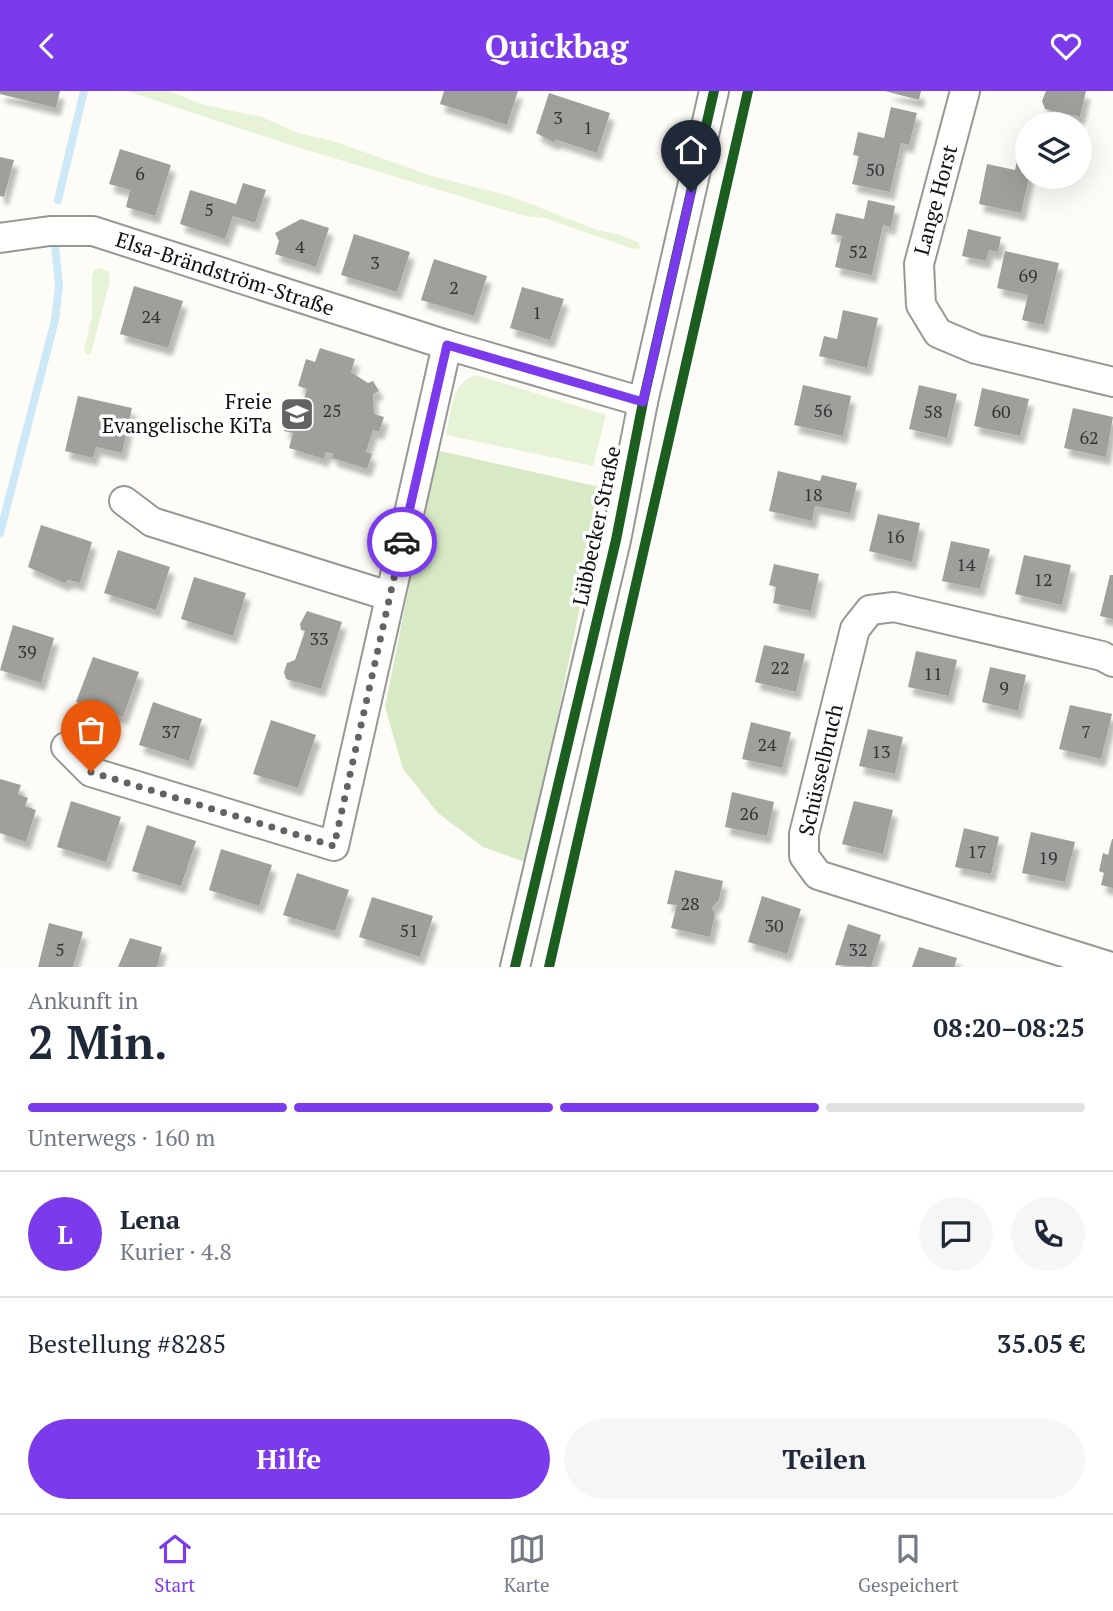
<!DOCTYPE html>
<html lang="de">
<head>
<meta charset="utf-8">
<style>
	:root { --surface:#fff; --page:#f6f6f7; --text:#1f2937; --muted:#747a83; --line:#e0e1e3; --accent:#7c3aed }
	body { margin:0; font-family:"PT Serif",serif; background:var(--page); color:var(--text); height:100vh; display:flex; flex-direction:column; font-size:26px; white-space:nowrap }
	* { box-sizing:border-box; margin:0 }
	p { font-size:23px; color:var(--muted) }
	.icon { flex:none; width:38px; height:38px; fill:none; stroke:currentColor; stroke-width:2; stroke-linecap:round; stroke-linejoin:round }
	.map { position:relative; height:876px; overflow:hidden }
	.sheet { display:flex; flex-direction:column; background:var(--surface); flex:1 }
	.sheet>* { flex:none }
	.tools { position:absolute; left:1015px; top:21px; display:grid; gap:14px }
	.tools a { display:grid; place-items:center; width:77px; height:77px; border-radius:50%; background:var(--surface); box-shadow:0 7px 28px #0002; font-size:35px }
	.pin { position:absolute; display:grid; place-items:center; width:60px; height:60px; color:#fff; margin:-72px -30px; border-radius:50% 50% 50% 0; rotate:-45deg; box-shadow:0 0 7px #0007 }
	.pin .icon { rotate:45deg }
	.courier { position:absolute; display:grid; place-items:center; width:70px; height:70px; margin:-35px; border:5px solid #7c3aed; border-radius:50%; background:#fff; color:#222; box-shadow:0 2px 9px #0007 }
	.summary em { font-style:normal; font-weight:600 }
	.summary div { display:flex; flex-direction:column-reverse }
	.summary { display:flex; align-items:center; justify-content:space-between; height:119px; padding:0 28px }
	h1 { font-size:46px; font-weight:600; line-height:52px }
	.bar { display:grid; grid-template-columns:repeat(4,1fr); gap:10px 7px; align-content:center; height:84px; padding:0 28px }
	.bar i { height:9px; border-radius:5px; background:var(--line) }
	.bar .on { background:var(--accent) }
	.bar p { grid-column:span 4 }
	.line { display:flex; align-items:center; gap:18px; padding:0 28px; border-top:2px solid var(--line) }
	.line div { flex:1 }
	.round { display:grid; place-items:center; flex:none; width:74px; height:74px; border-radius:37px; background:var(--page) }
	.cta { display:flex; gap:14px; margin-top:auto; padding:14px 28px }
	.cta a { flex:1; height:80px; border-radius:42px; background:var(--accent); color:#fff; font-size:28px; font-weight:600; line-height:80px; text-align:center }
	.cta a+a { background:var(--page); color:var(--text) }
	header { display:flex; justify-content:space-between; align-items:center; height:91px; padding:0 28px; background:var(--accent); color:#fff; font-size:32px; font-weight:600 }
	.dock { display:flex; justify-content:space-around; align-items:center; height:98px; border-top:2px solid var(--line); background:var(--surface); font-size:19px; color:var(--muted) }
	.dock a { display:grid; justify-items:center; gap:4px }
	.dock .on { color:var(--accent) }
	.map>svg:first-child { display:block }
</style>
</head>
<body>
<header><svg class="icon" aria-label="back" viewBox="0 0 24 24"><path d="M15 5l-7 7 7 7"/></svg>Quickbag<svg class="icon" aria-label="heart" viewBox="0 0 24 24"><path d="M12 20l-8-8c-3-5 5-10 8-4 3-6 11-1 8 4z"/></svg></header>
<div class="map">
<svg width="1113" height="876" viewBox="0 0 1113 876">
	<defs>
		<filter id="shadow"><feDropShadow dx="4.5" dy="8" stdDeviation="2" flood-color="#0004"/></filter>
	</defs>
	<rect width="100%" height="100%" fill="#fdfcf7"/>
	<!-- green -->
	<g fill="#e7f3d7">
		<path d="M127 0H168L204 14 262 26 298 42 333 50 432 85 510 105 597 139 617 143 638 151 641 157 633 158 545 127 525 125 284 52Z"/>
		<path d="M101 177 109 181 110 189 91 263 87 264 84 260 92 225V185L94 179Z"/>
		<path d="M476 284 606 324 593 375 446 344C451 321 451 291 476 284Z"/>
	</g>
	<!-- forest -->
	<path fill="#d8eac5" d="M436 359 604 397 528 772 483 756 438 722 403 678 385 616Z"/>
	<g fill="none" stroke-linecap="round" stroke-linejoin="round">
		<!-- stream -->
		<g stroke="#cde8f7" stroke-width="8">
			<path d="M58 109 84 0"/>
			<path d="M0 442 55 229 59 195 55 154"/>
		</g>
	</g>
	<!-- building -->
	<g fill="#a19f9c" filter="url(#shadow)">
		<path d="M0 0H60L56 17 0 3Z"/>
		<path d="M444 0H518L507 34 440 13Z"/>
		<path d="M885 0H921L919 9Z"/>
		<path d="M1046 0H1086L1080 26 1045 18 1042 10Z"/>
		<path d="M549 2 610 22 597 62 557 49 553 51 536 42Z"/>
		<path d="M891 16 917 22 909 54 901 52 890 101 852 93 859 65 853 64 858 41 884 47Z"/>
		<path d="M1021 53 1027 54 1029 86 1021 122 979 113 987 73 1015 79Z"/>
		<path d="M120 58 171 74 155 125 126 116 130 99 109 93Z"/>
		<path d="M0 66 14 69 4 106 0 105Z"/>
		<path d="M243 92 266 99 255 132 233 125 225 148 180 133 190 99 236 113Z"/>
		<path d="M868 109 895 115 891 136 883 134 872 184 835 176 842 145 831 143 836 122 864 128Z"/>
		<path d="M301 128 329 137 316 176 275 163 279 150 275 142Z"/>
		<path d="M968 138 1001 146 998 161 989 159 986 170 962 165Z"/>
		<path d="M354 143 410 161 397 201 341 184Z"/>
		<path d="M1005 160 1059 172 1044 234 1022 229 1028 204 997 197Z"/>
		<path d="M434 168 487 185 474 225 421 209Z"/>
		<path d="M134 195 183 210 168 257 120 243Z"/>
		<path d="M522 196 564 208 550 249 510 237Z"/>
		<path d="M843 219 878 227 867 277 819 265 824 245 837 248Z"/>
		<path d="M320 257 355 268 351 281 368 292 373 290 379 300 373 303 374 323 384 326 379 341 373 339 366 361 372 363 367 378 332 367 333 363 326 361 324 368 289 357 293 342 284 340 291 314 301 317 307 298 298 295 306 268 315 271Z"/>
		<path d="M803 294 851 305 843 345 794 334Z"/>
		<path d="M919 294 957 303 947 347 909 338Z"/>
		<path d="M982 297 1029 308 1020 345 974 335Z"/>
		<path d="M78 305 132 317 122 362 96 356 93 367 65 360Z"/>
		<path d="M1073 317 1113 326 1106 366 1064 357Z"/>
		<path d="M778 380 820 390 822 384 857 392 850 422 815 415 812 430 769 420Z"/>
		<path d="M878 423 920 432 912 471 869 460Z"/>
		<path d="M41 434 92 451 80 492 69 489 64 492 28 476Z"/>
		<path d="M951 450 990 458 980 498 942 490Z"/>
		<path d="M118 459 170 476 156 519 104 502Z"/>
		<path d="M1024 464 1071 474 1062 514 1015 503Z"/>
		<path d="M774 473 819 483 811 520 773 512 776 496 769 494Z"/>
		<path d="M1110 484H1113V528L1100 525Z"/>
		<path d="M194 486 246 502 233 545 181 528Z"/>
		<path d="M307 520 342 531 321 598 286 588 284 581 287 572 295 569 305 540 301 539 300 533Z"/>
		<path d="M13 534 54 547 41 592 0 579Z"/>
		<path d="M764 554 805 563 796 601 755 591Z"/>
		<path d="M916 560 957 569 949 605 908 596Z"/>
		<path d="M93 566 139 581 123 626 76 611Z"/>
		<path d="M990 576 1026 584 1018 620 982 611Z"/>
		<path d="M153 611 202 628 189 670 139 654Z"/>
		<path d="M1070 614 1112 623 1101 668 1059 658Z"/>
		<path d="M271 629 316 644 298 697 253 683Z"/>
		<path d="M751 631 791 641 782 677 742 668Z"/>
		<path d="M868 638 903 646 895 683 859 675Z"/>
		<path d="M0 688 21 694 18 703 28 707 25 715 36 719 26 751 0 742Z"/>
		<path d="M732 701 774 711 767 745 725 736Z"/>
		<path d="M71 710 121 726 106 771 57 756Z"/>
		<path d="M854 710 893 719 883 763 842 753Z"/>
		<path d="M147 734 196 750 181 795 132 780Z"/>
		<path d="M964 737 999 746 991 783 955 776Z"/>
		<path d="M1031 741 1075 751 1065 791 1022 782Z"/>
		<path d="M1112 748H1113V797L1101 794 1104 782 1099 780 1103 762 1108 764Z"/>
		<path d="M221 758 272 774 259 815 209 799Z"/>
		<path d="M675 779 723 790 719 809 712 817 715 823 710 846 671 837 677 814 667 813Z"/>
		<path d="M297 782 349 799 335 840 283 824Z"/>
		<path d="M762 805 801 818 787 863 748 851Z"/>
		<path d="M372 806 433 825 420 866 359 846Z"/>
		<path d="M49 832 83 841 73 876H38Z"/>
		<path d="M848 833 881 844 871 876 835 874Z"/>
		<path d="M130 847 162 856 157 876H118Z"/>
		<path d="M919 856 957 867 954 876H912Z"/>
	</g>
	<g fill="none" stroke-linecap="round" stroke-linejoin="round">
		<!-- minor casing -->
		<g stroke="#979795" stroke-width="32">
			<g id="minor">
				<path d="M965 0 919 173 921 214 938 242 976 258 1113 291"/>
				<path d="M0 147 50 140H93L447 254 643 311"/>
				<path d="M124 410 152 431 389 505"/>
				<path d="M66 656 91 681 334 755 447 254"/>
				<path d="M515 876 616 449 643 311 714 0"/>
				<path d="M1111 876 818 784 804 765V743L855 538 870 519 894 516 1102 565 1113 571"/>
			</g>
		</g>
		<!-- minor -->
		<use href="#minor" stroke="#fffffe" stroke-width="28"/>
		<!-- cycleway casing -->
		<g stroke="#fff" stroke-width="15">
			<g id="cycleway">
				<path d="M515 876 616 449 643 311 714 0"/>
				<path d="M549 876 748 0"/>
			</g>
		</g>
		<!-- cycleway -->
		<use href="#cycleway" stroke="#1b5e20" stroke-width="10"/>
	</g>
	<g fill="none" stroke-linecap="round" stroke-linejoin="round">
		<!-- done -->
		<path stroke="#646362" stroke-width="7" stroke-dasharray="0 12.6" d="M91 681 334 755 402 451"/>
		<!-- route -->
		<path stroke="#7c3aed" stroke-width="9" d="M402 451 447 254 643 311 691 101"/>
	</g>
	<!-- icons -->
	<defs>
		<g id="school-square" transform="scale(1.75)"><rect x="-9" y="-9" width="18" height="18" rx="4" fill="#646362" stroke="#fff"/><path d="M0-5L7-2L0 1L-7-2ZM-4 1L0 2.5L4 1V4Q0 6-4 4Z" fill="#fff"/></g>
	</defs>
	<g fill-rule="evenodd">
		<use href="#school-square" x="297" y="323"/>
	</g>
	<g text-anchor="middle" stroke-width="7" stroke-linejoin="round" paint-order="stroke">
		<!-- number labels -->
		<g font-size="18" fill="#353434">
			<text x="558" y="33">3</text>
			<text x="588" y="43">1</text>
			<text x="875" y="85">50</text>
			<text x="140" y="89">6</text>
			<text x="209" y="125">5</text>
			<text x="300" y="162">4</text>
			<text x="858" y="167">52</text>
			<text x="375" y="178">3</text>
			<text x="1028" y="191">69</text>
			<text x="454" y="203">2</text>
			<text x="537" y="228">1</text>
			<text x="151" y="232">24</text>
			<text x="332" y="326">25</text>
			<text x="823" y="326">56</text>
			<text x="933" y="327">58</text>
			<text x="1001" y="327">60</text>
			<text x="1089" y="353">62</text>
			<text x="813" y="410">18</text>
			<text x="895" y="452">16</text>
			<text x="966" y="480">14</text>
			<text x="1043" y="495">12</text>
			<text x="319" y="554">33</text>
			<text x="27" y="567">39</text>
			<text x="780" y="583">22</text>
			<text x="933" y="589">11</text>
			<text x="1004" y="603">9</text>
			<text x="171" y="647">37</text>
			<text x="1086" y="647">7</text>
			<text x="767" y="660">24</text>
			<text x="881" y="667">13</text>
			<text x="749" y="729">26</text>
			<text x="977" y="767">17</text>
			<text x="1048" y="773">19</text>
			<text x="690" y="819">28</text>
			<text x="774" y="841">30</text>
			<text x="409" y="846">51</text>
			<text x="60" y="865">5</text>
			<text x="858" y="865">32</text>
		</g>
		<!-- street labels -->
		<g font-size="21" fill="#111" stroke="#fff">
			<text transform="translate(936 109) rotate(-75)" y="7">Lange Horst</text>
			<text transform="translate(225 183) rotate(18)" y="7">Elsa-Brändström-Straße</text>
			<text transform="translate(597 435) rotate(-78)" y="7">Lübbecker Straße</text>
			<text transform="translate(821 679) rotate(-77)" y="7">Schüsselbruch</text>
		</g>
		<!-- poi labels -->
		<g font-size="21" fill="#111" stroke="#fff" text-anchor="end">
			<text x="272" y="318">Freie<tspan x="272" dy="24">Evangelische KiTa</tspan></text>
		</g>
	</g>
</svg>
<div class="tools">
<a><svg class="icon" aria-label="layers" viewBox="0 0 24 24"><path d="M12 4l9 5-9 5-9-5zM3 14l9 5 9-5"/></svg></a>
</div>
<div class="pin" style="left:91px;top:681px;background:#ea580c"><svg class="icon" aria-label="bag" viewBox="0 0 24 24"><path d="M5 8h14l-1 12H6zM9 8a3 3 0 0 1 6 0"/></svg></div>
<div class="pin" style="left:691px;top:101px;background:#1f2937"><svg class="icon" aria-label="home" viewBox="0 0 24 24"><path d="M3 11l9-7 9 7M6 9v11h12V9"/></svg></div>
<div class="courier" style="left:402px;top:451px"><svg class="icon" aria-label="car" viewBox="0 0 24 24"><path d="M5 17H2v-5l4-1 3-4h7l3 4 3 1v5h-3M9 17h6M6 11h13"/><circle cx="7" cy="17" r="2"/><circle cx="17" cy="17" r="2"/></svg></div>
</div>
<section class="sheet">
<div class="summary"><div><h1>2 Min.</h1><p>Ankunft in</p></div><em>08:20–08:25</em></div>
<div class="bar"><i class="on"></i><i class="on"></i><i class="on"></i><i></i><p>Unterwegs · 160 m</p></div>
<div class="line" style="height:126px"><b class="round" style="background:var(--accent);color:#fff">L</b><div><b>Lena</b><p>Kurier · 4.8</p></div><a class="round"><svg class="icon" aria-label="chat" viewBox="0 0 24 24"><path d="M4 5h16v11H9l-5 4z"/></svg></a><a class="round"><svg class="icon" aria-label="phone" viewBox="0 0 24 24"><path d="M5 4h4l2 5-3 2q2 4 5 5l2-3 5 2v4C11 20 4 13 5 4z"/></svg></a></div>
<div class="line" style="height:91px"><div>Bestellung #8285</div><b>35.05 €</b></div>
<div class="cta"><a>Hilfe</a><a>Teilen</a></div>
</section>
<nav class="dock">
<a class="on"><svg class="icon" aria-label="home" viewBox="0 0 24 24"><path d="M3 11l9-7 9 7M6 9v11h12V9"/></svg>Start</a>
<a><svg class="icon" aria-label="map" viewBox="0 0 24 24"><path d="M3 6l6-2 6 2 6-2v14l-6 2-6-2-6 2zM9 4v14M15 6v14"/></svg>Karte</a>
<a><svg class="icon" aria-label="saved" viewBox="0 0 24 24"><path d="M7 4h10v16l-5-4-5 4z"/></svg>Gespeichert</a>
</nav>
</body>
</html>
